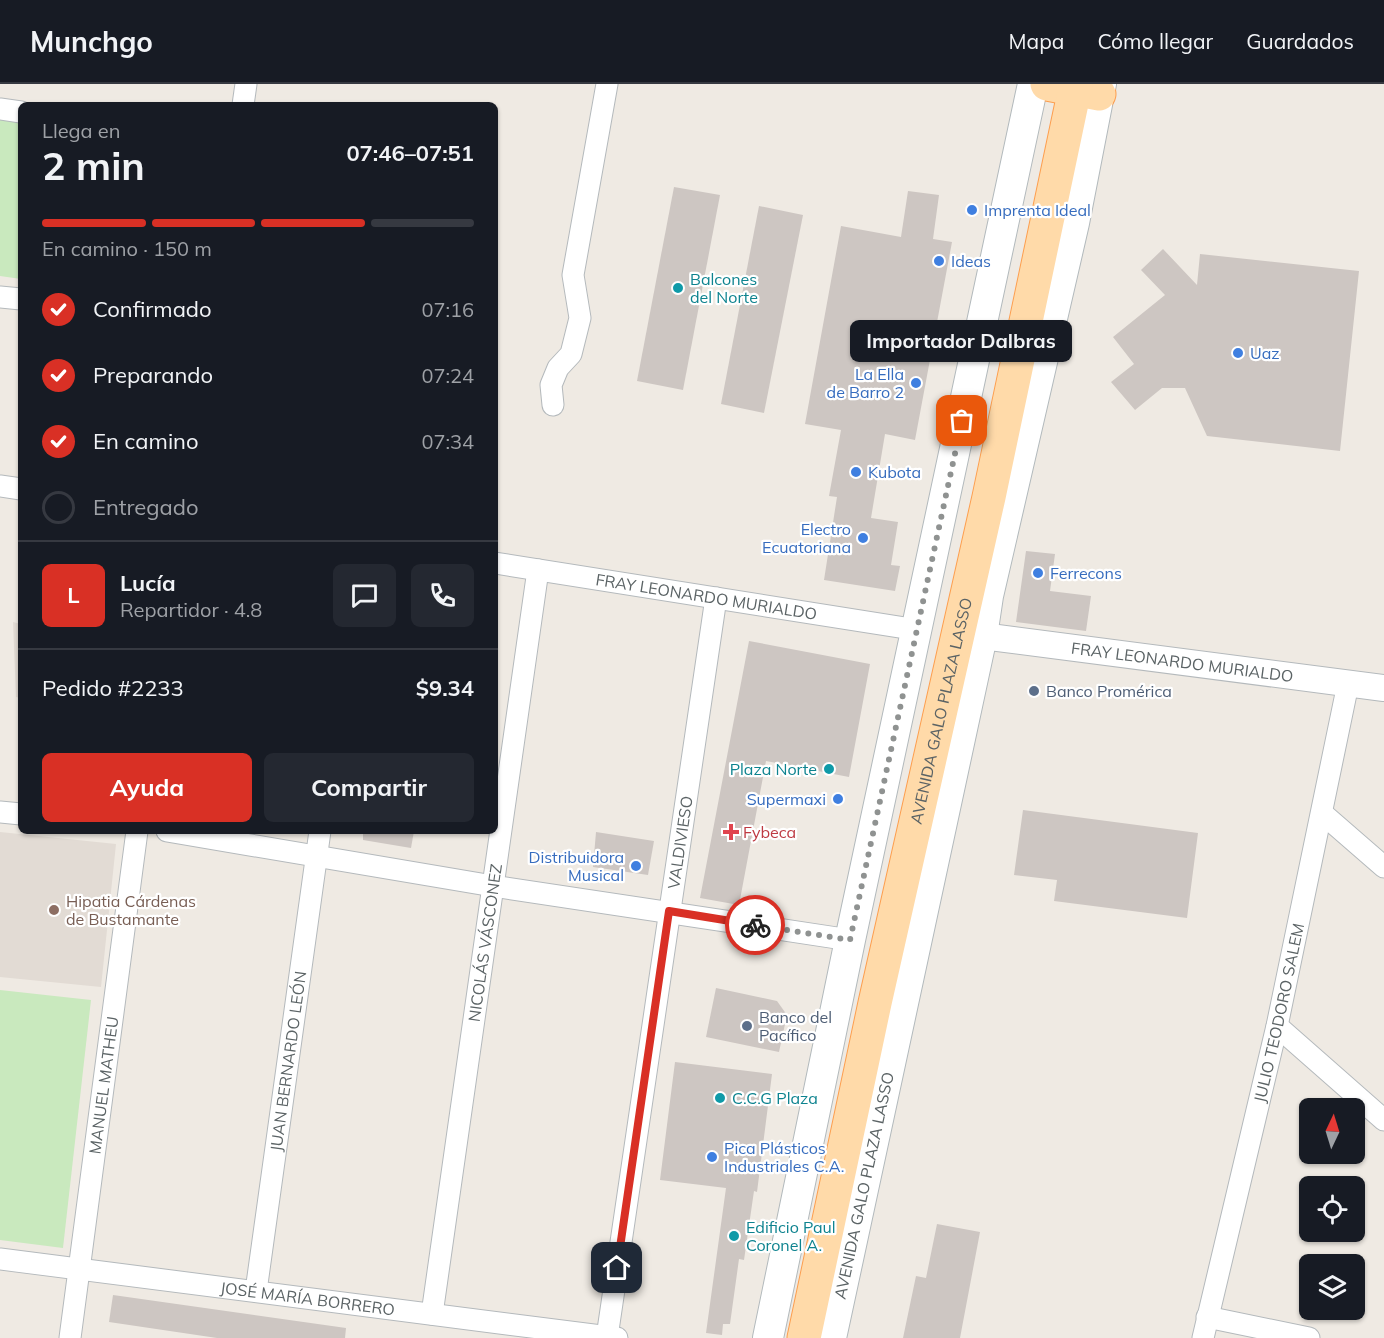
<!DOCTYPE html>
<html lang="es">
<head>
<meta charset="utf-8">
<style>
	:root { --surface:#171b24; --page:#242831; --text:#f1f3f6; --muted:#9ea1a6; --line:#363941; --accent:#d93025 }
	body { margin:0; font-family:Mulish,sans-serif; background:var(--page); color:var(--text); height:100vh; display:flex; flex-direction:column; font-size:22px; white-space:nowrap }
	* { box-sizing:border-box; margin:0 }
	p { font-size:20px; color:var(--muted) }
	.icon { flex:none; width:33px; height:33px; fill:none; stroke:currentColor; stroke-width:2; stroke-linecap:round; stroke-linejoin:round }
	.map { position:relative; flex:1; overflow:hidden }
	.sheet { position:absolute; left:18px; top:18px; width:480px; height:732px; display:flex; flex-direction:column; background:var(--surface); border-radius:9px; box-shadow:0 2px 4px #0004 }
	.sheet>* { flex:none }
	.needle { width:39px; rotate:4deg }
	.fabs { position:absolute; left:1299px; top:1014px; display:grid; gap:12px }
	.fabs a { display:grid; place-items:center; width:66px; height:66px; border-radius:9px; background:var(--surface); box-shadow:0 2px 4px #0004; font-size:30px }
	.pin { position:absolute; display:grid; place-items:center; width:51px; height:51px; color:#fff; margin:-26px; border-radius:12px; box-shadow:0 3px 9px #0006 }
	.courier { position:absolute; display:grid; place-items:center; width:60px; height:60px; margin:-30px; border:4px solid #d93025; border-radius:50%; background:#fff; color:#222; box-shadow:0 2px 8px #0007 }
	.bubble { position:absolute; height:42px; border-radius:9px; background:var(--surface); box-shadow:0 2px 4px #0004; font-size:20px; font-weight:700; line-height:42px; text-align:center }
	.headline em { font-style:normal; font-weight:700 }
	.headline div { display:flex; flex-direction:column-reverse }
	.headline { display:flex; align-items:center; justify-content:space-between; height:102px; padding:0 24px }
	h1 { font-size:39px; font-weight:700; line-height:45px }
	.bar { display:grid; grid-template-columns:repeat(4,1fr); gap:9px 6px; align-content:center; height:72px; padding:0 24px }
	.bar i { height:8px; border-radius:4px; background:var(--line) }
	.bar .current { background:var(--accent) }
	.bar p { grid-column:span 4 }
	.line { display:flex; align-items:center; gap:15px; padding:0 24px; border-top:2px solid var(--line) }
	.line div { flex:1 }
	.round { display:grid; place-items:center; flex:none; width:63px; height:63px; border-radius:9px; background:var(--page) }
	ol { padding:0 24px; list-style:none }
	li { display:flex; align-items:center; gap:18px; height:66px }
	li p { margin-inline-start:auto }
	li .icon { padding:6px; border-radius:50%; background:var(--accent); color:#fff; stroke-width:4 }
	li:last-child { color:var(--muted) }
	li i { width:33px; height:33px; border:3px solid var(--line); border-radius:50% }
	.primary-button { display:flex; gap:12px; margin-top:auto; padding:12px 24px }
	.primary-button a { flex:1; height:69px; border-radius:9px; background:var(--accent); color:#fff; font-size:24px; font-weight:700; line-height:69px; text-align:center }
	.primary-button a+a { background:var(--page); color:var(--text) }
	header { display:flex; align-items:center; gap:36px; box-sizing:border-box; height:84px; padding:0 30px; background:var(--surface); border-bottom:2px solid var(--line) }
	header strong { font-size:28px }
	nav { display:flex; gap:33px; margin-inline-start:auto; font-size:21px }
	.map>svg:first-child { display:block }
</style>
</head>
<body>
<header>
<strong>Munchgo</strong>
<nav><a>Mapa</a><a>Cómo llegar</a><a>Guardados</a></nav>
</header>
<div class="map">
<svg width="1384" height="1254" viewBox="0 0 1384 1254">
	<rect width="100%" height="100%" fill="#efeae3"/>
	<!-- education -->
	<g fill="#e2dbd4">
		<path d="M13 538 21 540V614L16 613Z"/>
		<path d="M0 748 116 760 101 903 0 893Z"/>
	</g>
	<!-- green -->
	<g fill="#c9e9be">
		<path d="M0 32 21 35V195L0 192Z"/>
		<path d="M0 906 91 916 63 1164 0 1156Z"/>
	</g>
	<!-- building -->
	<g fill="#cdc6c2">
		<path d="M674 103 720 111 683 306 637 297Z"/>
		<path d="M908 107 939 111 933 155 952 158 915 356 885 350 871 434 898 438 891 481 900 482 895 507 824 496 837 413 829 412 841 346 805 340 841 142 901 153Z"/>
		<path d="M759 122 803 131 764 329 721 320Z"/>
		<path d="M1163 165 1197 201 1200 170 1359 187 1340 367 1207 352 1185 304H1162L1135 326 1111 298 1134 280 1113 253 1165 211 1141 186Z"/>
		<path d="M1026 467 1055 470 1050 507 1091 512 1086 547 1016 538Z"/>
		<path d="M749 557 870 580 849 693 766 677 739 821 700 814Z"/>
		<path d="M1023 726 1198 749 1187 834 1054 817 1057 796 1014 791Z"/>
		<path d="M363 747H414L411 764 363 756Z"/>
		<path d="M596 748 654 757 648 791 593 783Z"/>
		<path d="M716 904 777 917 787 931 779 968 706 953Z"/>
		<path d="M675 978 772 990 757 1108 754 1107 744 1176 739 1175 730 1240H723L722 1251 706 1249 726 1104 660 1096Z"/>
		<path d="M937 1140 980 1148 960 1254H903L916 1192 926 1194Z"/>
		<path d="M113 1211 346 1244 345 1254H217L109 1238Z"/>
	</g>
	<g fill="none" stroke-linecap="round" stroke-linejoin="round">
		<!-- minor casing -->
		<g stroke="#b4b9bc" stroke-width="23">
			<g id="minor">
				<path d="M243 21 246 0"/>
				<path d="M0 25 21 28"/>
				<path d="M0 213 21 215"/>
				<path d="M553 321 551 301 558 284 571 270 580 234 573 191 607 0"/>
				<path d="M0 402 21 405"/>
				<path id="s1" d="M495 479 918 546"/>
				<path d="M0 728 21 730"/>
				<path d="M1323 730 1384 783"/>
				<path d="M167 747 493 802 850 856"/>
				<path d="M1277 942 1384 1036"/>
				<path id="s2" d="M0 1175 617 1254"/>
				<path id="s3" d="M256 1207 320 747"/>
				<path id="s4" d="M432 1230 538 486"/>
				<path d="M1207 1233 1309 1254"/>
				<path id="s5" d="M607 1253 716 514"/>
				<path id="s6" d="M70 1254 137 747"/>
				<path id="s7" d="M1203 1254 1277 942 1348 600"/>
			</g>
		</g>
		<!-- tertiary casing -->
		<g stroke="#b4b9bc" stroke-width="28">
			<g id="tertiary">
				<path id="s8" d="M982 552 1384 604"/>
			</g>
		</g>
		<!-- secondary casing -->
		<g stroke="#b2b9bc" stroke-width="32">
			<g id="secondary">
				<path d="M768 1254 850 856 1033 0"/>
				<path id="s9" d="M831 1254 982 552 988 512 1074 139 1101 0"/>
			</g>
		</g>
		<!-- primary casing -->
		<g stroke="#fd9e4e" stroke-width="35">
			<g id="primary">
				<path d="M1047 0 1099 10"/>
				<path id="s10" d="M804 1254 875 919 989 413 1076 0"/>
			</g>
		</g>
		<!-- minor -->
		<use href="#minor" stroke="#fff" stroke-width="21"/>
		<!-- tertiary -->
		<use href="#tertiary" stroke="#fff" stroke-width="26"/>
		<!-- secondary -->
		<use href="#secondary" stroke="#fff" stroke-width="30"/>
		<!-- primary -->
		<use href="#primary" stroke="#ffdaa9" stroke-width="33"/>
	</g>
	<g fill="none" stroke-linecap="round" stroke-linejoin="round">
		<!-- done -->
		<path stroke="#8f9291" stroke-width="6" stroke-dasharray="0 10.8" d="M755 841 850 856 962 337"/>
		<!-- route -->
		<path stroke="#d93025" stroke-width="8" d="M617 1184 669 827 755 841"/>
	</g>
	<!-- markers -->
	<g fill="#3f7fe0" stroke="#fff" stroke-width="2">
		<circle cx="972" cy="126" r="6"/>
		<circle cx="939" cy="177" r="6"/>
		<circle cx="1238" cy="269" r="6"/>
		<circle cx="916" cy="299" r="6"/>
		<circle cx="856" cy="388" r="6"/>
		<circle cx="863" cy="454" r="6"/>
		<circle cx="1038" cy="489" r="6"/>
		<circle cx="838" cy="715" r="6"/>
		<circle cx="636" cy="782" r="6"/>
		<circle cx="712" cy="1073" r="6"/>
	</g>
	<g fill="#0f9aa8" stroke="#fff" stroke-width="2">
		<circle cx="678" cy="204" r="6"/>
		<circle cx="829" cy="685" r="6"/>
		<circle cx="720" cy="1014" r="6"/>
		<circle cx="734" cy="1152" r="6"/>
	</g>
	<g fill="#5c6f8a" stroke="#fff" stroke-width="2">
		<circle cx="1034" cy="607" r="6"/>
		<circle cx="747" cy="942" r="6"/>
	</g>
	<path fill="#e0444e" stroke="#fff" stroke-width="2" d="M728 739h6v6h6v6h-6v6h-6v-6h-6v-6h6z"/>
	<circle fill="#8d6e63" stroke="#fff" stroke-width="2" cx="54" cy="826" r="6"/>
	<g text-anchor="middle" stroke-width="4.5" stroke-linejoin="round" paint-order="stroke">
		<!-- shop labels -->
		<g font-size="16" fill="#366cbe" stroke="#fff" text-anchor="start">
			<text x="984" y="132">Imprenta Ideal</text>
			<text x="951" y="183">Ideas</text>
			<text x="1250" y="275">Uaz</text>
			<text x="904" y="296" text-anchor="end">La Ella<tspan x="904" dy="18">de Barro 2</tspan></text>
			<text x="868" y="394">Kubota</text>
			<text x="851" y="451" text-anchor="end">Electro<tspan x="851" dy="18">Ecuatoriana</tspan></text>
			<text x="1050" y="495">Ferrecons</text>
			<text x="826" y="721" text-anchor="end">Supermaxi</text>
			<text x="624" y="779" text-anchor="end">Distribuidora<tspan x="624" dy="18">Musical</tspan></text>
			<text x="724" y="1070">Pica Plásticos<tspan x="724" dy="18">Industriales C.A.</tspan></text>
		</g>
		<!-- culture labels -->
		<g font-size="16" fill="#0d838f" stroke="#fff" text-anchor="start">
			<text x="690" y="201">Balcones<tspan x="690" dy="18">del Norte</tspan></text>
			<text x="817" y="691" text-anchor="end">Plaza Norte</text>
			<text x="732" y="1020">C.C.G Plaza</text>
			<text x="746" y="1149">Edificio Paul<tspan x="746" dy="18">Coronel A.</tspan></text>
		</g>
		<!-- street labels -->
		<g font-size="16" fill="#5b6365" stroke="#fff">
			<text dy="6" stroke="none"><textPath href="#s1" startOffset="214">FRAY LEONARDO MURIALDO</textPath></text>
			<text dy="6" stroke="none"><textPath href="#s8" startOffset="202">FRAY LEONARDO MURIALDO</textPath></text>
			<text dy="6" stroke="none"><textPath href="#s10" startOffset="642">AVENIDA GALO PLAZA LASSO</textPath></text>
			<text dy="6" stroke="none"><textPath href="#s5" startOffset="500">VALDIVIESO</textPath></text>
			<text dy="6" stroke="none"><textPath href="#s4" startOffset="375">NICOLÁS VÁSCONEZ</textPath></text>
			<text dy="6" stroke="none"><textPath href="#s7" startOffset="334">JULIO TEODORO SALEM</textPath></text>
			<text dy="6" stroke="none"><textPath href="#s3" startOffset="232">JUAN BERNARDO LEÓN</textPath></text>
			<text dy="6" stroke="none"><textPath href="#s6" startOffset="255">MANUEL MATHEU</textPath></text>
			<text dy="6" stroke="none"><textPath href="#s9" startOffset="156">AVENIDA GALO PLAZA LASSO</textPath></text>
			<text dy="6" stroke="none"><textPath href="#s2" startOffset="310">JOSÉ MARÍA BORRERO</textPath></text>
		</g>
		<!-- service labels -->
		<g font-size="16" fill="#4e5e75" stroke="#fff" text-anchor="start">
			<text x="1046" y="613">Banco Promérica</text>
			<text x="759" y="939">Banco del<tspan x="759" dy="18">Pacífico</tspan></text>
		</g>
		<!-- health labels -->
		<g font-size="16" fill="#be3a42" stroke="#fff" text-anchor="start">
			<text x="743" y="754">Fybeca</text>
		</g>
		<!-- education labels -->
		<g font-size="16" fill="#785e54" stroke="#fff" text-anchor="start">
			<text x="66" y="823">Hipatia Cárdenas<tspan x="66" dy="18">de Bustamante</tspan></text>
		</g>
	</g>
</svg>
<div class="fabs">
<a><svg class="needle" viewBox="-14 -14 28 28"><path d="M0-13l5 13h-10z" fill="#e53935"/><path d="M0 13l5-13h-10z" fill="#9ea1a6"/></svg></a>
<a><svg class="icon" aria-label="locate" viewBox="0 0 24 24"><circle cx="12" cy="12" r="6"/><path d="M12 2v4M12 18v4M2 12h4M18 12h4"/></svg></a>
<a><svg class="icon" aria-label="layers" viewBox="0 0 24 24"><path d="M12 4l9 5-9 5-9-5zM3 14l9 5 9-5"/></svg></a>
</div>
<div class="pin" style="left:962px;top:337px;background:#ea580c"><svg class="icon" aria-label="bag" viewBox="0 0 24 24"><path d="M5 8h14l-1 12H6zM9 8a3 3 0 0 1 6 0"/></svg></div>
<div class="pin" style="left:617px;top:1184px;background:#1f2937"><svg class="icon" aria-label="home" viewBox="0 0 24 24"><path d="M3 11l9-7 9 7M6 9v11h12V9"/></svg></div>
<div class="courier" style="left:755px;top:841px"><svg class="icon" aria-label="bike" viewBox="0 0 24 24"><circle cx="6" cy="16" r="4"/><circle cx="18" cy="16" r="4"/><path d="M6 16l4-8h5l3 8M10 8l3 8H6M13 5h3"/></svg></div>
<div class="bubble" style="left:850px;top:236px;width:222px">Importador Dalbras</div>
<section class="sheet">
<div class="headline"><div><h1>2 min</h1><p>Llega en</p></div><em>07:46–07:51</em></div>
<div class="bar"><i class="current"></i><i class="current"></i><i class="current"></i><i></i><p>En camino · 150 m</p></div>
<ol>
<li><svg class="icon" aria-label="check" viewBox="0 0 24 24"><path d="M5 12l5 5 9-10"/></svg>Confirmado<p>07:16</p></li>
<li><svg class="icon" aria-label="check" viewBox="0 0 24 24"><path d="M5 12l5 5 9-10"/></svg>Preparando<p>07:24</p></li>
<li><svg class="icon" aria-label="check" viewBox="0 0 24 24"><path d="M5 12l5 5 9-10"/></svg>En camino<p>07:34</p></li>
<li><i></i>Entregado</li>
</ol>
<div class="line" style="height:108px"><b class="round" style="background:var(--accent);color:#fff">L</b><div><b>Lucía</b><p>Repartidor · 4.8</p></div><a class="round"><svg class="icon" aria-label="chat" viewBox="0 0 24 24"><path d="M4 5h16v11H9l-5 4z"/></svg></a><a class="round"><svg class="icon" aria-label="phone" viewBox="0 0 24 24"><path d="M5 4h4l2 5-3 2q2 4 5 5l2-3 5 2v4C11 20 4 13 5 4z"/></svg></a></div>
<div class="line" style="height:78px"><div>Pedido #2233</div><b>$9.34</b></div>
<div class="primary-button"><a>Ayuda</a><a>Compartir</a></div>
</section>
</div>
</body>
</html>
